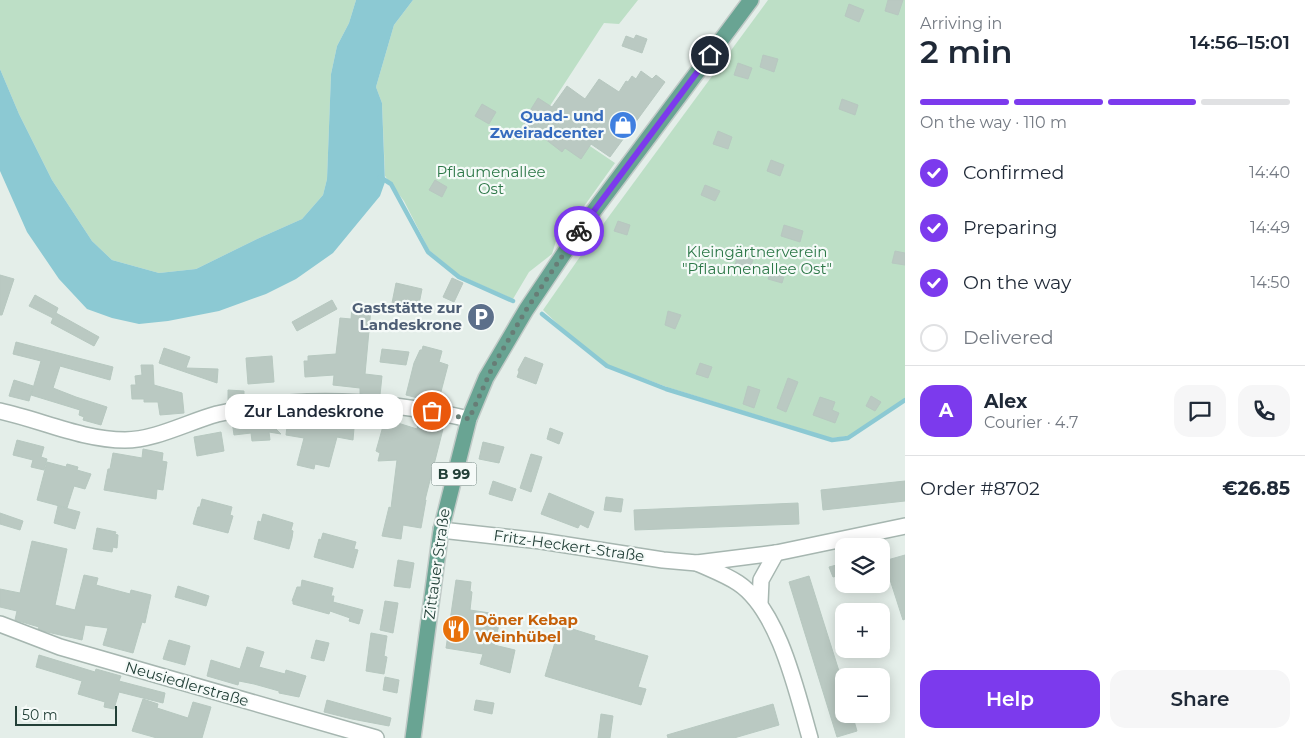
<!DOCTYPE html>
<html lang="en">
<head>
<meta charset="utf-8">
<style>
	:root { --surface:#fff; --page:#f6f6f7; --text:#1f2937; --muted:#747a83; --line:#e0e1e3; --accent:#7c3aed }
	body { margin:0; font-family:Montserrat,sans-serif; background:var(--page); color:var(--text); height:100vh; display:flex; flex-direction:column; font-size:19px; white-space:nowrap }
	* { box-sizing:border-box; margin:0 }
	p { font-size:16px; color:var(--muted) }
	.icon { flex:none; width:28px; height:28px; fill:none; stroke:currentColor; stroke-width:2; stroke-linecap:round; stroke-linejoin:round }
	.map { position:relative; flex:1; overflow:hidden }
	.panel { display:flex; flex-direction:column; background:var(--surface); width:400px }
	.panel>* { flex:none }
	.controls { position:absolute; left:835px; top:538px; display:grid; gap:10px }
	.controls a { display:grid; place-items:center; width:55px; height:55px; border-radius:10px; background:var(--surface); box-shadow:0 2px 12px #0003; font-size:25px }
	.scale { position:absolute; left:15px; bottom:12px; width:102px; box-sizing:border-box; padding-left:5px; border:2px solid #234038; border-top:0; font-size:14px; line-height:18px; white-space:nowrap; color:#234038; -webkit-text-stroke:4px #f5faf8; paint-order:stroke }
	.pin { position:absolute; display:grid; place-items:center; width:42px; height:42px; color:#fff; margin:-21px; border:2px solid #fff; border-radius:50%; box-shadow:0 1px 5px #0007 }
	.courier { position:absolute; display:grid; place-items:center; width:50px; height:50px; margin:-25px; border:4px solid #7c3aed; border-radius:50%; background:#fff; color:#222; box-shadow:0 1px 6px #0007 }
	.bubble { position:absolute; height:35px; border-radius:15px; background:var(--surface); box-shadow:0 2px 12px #0003; font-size:16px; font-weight:600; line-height:35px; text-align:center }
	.overview em { font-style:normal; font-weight:600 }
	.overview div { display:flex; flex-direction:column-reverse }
	.overview { display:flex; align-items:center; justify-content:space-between; height:85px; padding:0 15px }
	h1 { font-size:32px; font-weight:600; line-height:38px }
	.bar { display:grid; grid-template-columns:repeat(4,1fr); gap:8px 5px; align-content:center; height:60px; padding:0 15px }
	.bar i { height:6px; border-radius:4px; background:var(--line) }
	.bar .selected { background:var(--accent) }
	.bar p { grid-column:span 4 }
	.line { display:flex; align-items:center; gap:12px; padding:0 15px; border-top:1px solid var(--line) }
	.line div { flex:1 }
	.round { display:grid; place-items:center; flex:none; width:52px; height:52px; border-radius:15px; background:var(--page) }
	ol { padding:0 15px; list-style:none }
	li { display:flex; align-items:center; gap:15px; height:55px }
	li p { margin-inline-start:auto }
	li .icon { padding:5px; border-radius:50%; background:var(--accent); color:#fff; stroke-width:4 }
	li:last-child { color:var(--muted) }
	li i { width:28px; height:28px; border:2px solid var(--line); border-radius:50% }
	.button { display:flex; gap:10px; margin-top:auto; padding:10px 15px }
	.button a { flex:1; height:58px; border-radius:15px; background:var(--accent); color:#fff; font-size:20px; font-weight:600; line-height:58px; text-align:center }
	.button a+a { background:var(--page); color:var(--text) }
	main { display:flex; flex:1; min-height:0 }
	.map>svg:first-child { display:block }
</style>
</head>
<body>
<main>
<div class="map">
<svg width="905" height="738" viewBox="0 0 905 738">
	<rect width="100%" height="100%" fill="#e4eee9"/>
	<!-- green -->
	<g fill="#bddfc6">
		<path d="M0 0H356L349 23 337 46 331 74 327 179 323 195 302 219 257 239 196 269 159 273 112 260 92 241 52 180 19 114 0 69Z"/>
		<path d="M413 0H638L619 24 604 23 544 115 615 163 572 223 559 231 552 254 529 272 513 299 459 275 429 250 404 201 385 176 382 103 376 87 394 25Z"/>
		<path d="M768 0H905V399L849 436 831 438 667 387 608 365 584 349 543 310 593 238Z"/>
	</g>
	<!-- water -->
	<path fill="#8cc9d3" d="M356 0H413L394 25 376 87 382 103 385 182 380 196 333 253 296 279 266 294 219 311 168 321 139 324 112 318 87 309 59 279 27 232 0 171V69L19 114 52 180 92 241 112 260 159 273 196 269 257 239 302 219 323 195 327 179 331 74 337 46 349 23Z"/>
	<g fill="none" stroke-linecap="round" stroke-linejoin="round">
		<!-- stream -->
		<g stroke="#8cc9d3" stroke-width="4.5">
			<path d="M380 177 391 184 428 252 459 277 513 301"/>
			<path d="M542 314 607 366 666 389 832 440 848 438 905 400"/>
		</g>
	</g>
	<!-- building -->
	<g fill="#bac9c2" stroke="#b7c8c0">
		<path d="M888 0H903L898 15 885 11Z"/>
		<path d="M849 4 864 10 859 22 845 16Z"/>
		<path d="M636 35 647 39 642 53 622 46 626 36 634 39Z"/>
		<path d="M763 55 778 59 774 72 760 67Z"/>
		<path d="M738 63 752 68 748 79 734 75Z"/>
		<path d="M641 71 652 79 656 75 665 82 610 157 591 144 581 159 565 148 562 152 523 122 538 98 552 107 567 86 585 99 599 79 619 92 626 81 628 82 632 76 636 79Z"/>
		<path d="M842 99 858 105 855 115 839 109Z"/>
		<path d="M482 104 496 112 489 124 475 116Z"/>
		<path d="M718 131 732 137 728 149 713 144Z"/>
		<path d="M771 160 784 165 780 176 767 171Z"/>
		<path d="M435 180 447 187 442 197 429 190Z"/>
		<path d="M705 185 720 191 715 201 701 195Z"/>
		<path d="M618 221 630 225 627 235 614 231Z"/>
		<path d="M784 225 803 231 800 242 781 236Z"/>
		<path d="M895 251 905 253V265L892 263Z"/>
		<path d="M738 254 753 260 749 270 735 265Z"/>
		<path d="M771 269 785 273 782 283 768 279Z"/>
		<path d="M0 275 14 279 2 315H0Z"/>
		<path d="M452 278 463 283 454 302 443 297Z"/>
		<path d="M396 283 422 289 417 314 391 308Z"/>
		<path d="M35 295 58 308 56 313 99 337 94 346 51 323 53 318 29 306Z"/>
		<path d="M332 300 337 309 297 331 292 322Z"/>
		<path d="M352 307 371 309 365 374 382 376 380 395 360 394V388L333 385 334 375 305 377 304 361H308V356L336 354 340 318 351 319Z"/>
		<path d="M668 311 681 315 675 329 665 325Z"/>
		<path d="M16 342 113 367 110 380 60 366 53 388 76 397 107 407 101 425 83 420 84 417 79 415 80 410 31 395 41 361 13 354Z"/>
		<path d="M423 346 442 351 439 362 448 365 438 403 406 395 414 363 420 350H422Z"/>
		<path d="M164 348 190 357 186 368 218 369 217 383 159 363Z"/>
		<path d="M382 349 409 352 406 365 380 362Z"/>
		<path d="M272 356 274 382 248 384 246 358Z"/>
		<path d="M525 357 543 364 536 384 517 377 519 372 518 370Z"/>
		<path d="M700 363 712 367 708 378 696 374Z"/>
		<path d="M141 365H153L154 385 182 393 184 413 160 415 158 402H144V399H132L131 385H136L135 376 142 375Z"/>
		<path d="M788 378 798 382 786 412 777 408Z"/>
		<path d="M14 380 33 386 29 401 9 396Z"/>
		<path d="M748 386 760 390 754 408 743 404Z"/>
		<path d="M228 390 244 391V399L228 401Z"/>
		<path d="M871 396 881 402 875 411 866 406Z"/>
		<path d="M820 397 835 402 832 410 839 413 835 423 813 415Z"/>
		<path d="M293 414 307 415 306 420 326 424V419L348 422 347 427 354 428 353 440 337 437 329 467 315 464 314 469 297 465 304 438 286 435 288 418H292Z"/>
		<path d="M263 416 281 434 269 432 270 440 252 441 251 433 234 435 232 421Z"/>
		<path d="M385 419 417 429 419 422 443 429 425 500H426L421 528 403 525 401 539 382 536 389 507 391 508 397 460 378 461 380 453 376 451Z"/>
		<path d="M550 428 563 433 559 444 547 439Z"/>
		<path d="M221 432 224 451 197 456 194 437Z"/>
		<path d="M17 440 44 447 41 457 47 459 44 470 31 467 33 460 13 455Z"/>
		<path d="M483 442 504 447 499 463 479 459Z"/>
		<path d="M143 449 163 453 162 461 167 462 163 490 157 489 156 499 104 490 108 469H110L113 453 142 458Z"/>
		<path d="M531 454 542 457 531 492 520 488Z"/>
		<path d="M47 462 66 467 67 464 78 467 77 470 91 474 85 489 74 486 67 508 37 500Z"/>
		<path d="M493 481 516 489 512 501 489 494Z"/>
		<path d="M905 481V501L823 510 821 490Z"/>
		<path d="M549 493 594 512 588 528 580 524 578 528 541 514Z"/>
		<path d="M606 497 623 499 621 512 604 510Z"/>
		<path d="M202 499 232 507 230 515 233 516 228 533 193 524 198 507H200Z"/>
		<path d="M798 503 799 524 635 530 634 510Z"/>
		<path d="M58 506 80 512 75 529 54 523Z"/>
		<path d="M0 513 23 521 20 530 0 524Z"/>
		<path d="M263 514 293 523 291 530 293 531 292 538 289 549 254 539 258 521 261 522Z"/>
		<path d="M97 528 116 532 115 534 118 535 117 548 113 547 112 552 93 549Z"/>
		<path d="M323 533 356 542 354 549 358 550 353 568 314 557 319 539 321 540Z"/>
		<path d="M32 541 67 549 55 605 75 610 84 575 98 578 96 585 130 594 131 590 151 595 145 623 142 622 133 653 103 645 108 628 85 625 82 640 43 631 38 629 39 627 15 620 17 611 0 607V589L20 593Z"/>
		<path d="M905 555V619L903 620 884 561Z"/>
		<path d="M398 560 414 563 410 588 394 586Z"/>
		<path d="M844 563V574L833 577 829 567Z"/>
		<path d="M809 576 844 687V714H852L857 731 837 737 789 582Z"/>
		<path d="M302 580 333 588 331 596H334L333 602 363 610 359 624 349 621 350 618 330 611 329 614 293 604V601H292L297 587H301Z"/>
		<path d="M456 580 471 582 470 591 472 592 470 610 490 613 489 622 499 625 494 645 515 650 510 673 480 664 483 654 446 648Z"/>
		<path d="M178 586 209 596 206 606 175 597Z"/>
		<path d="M385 601 398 603 393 633 380 630Z"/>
		<path d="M563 626 595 636 594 640 648 656 638 687 646 689 641 705 545 676 559 629 562 630Z"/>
		<path d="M371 633 387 636 384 656 387 657 384 674 366 671Z"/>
		<path d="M169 640 190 646 185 665 163 659Z"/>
		<path d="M316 640 329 643 324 661 311 658Z"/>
		<path d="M247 647 264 652 259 667 285 674 286 670 306 676 299 697 279 693V691L254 684 239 681 238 685 207 676 211 660 240 669Z"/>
		<path d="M39 655 95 672 96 669 121 676 119 681 165 693 163 703 119 692 114 709 104 707 105 702 78 694 82 681 36 667Z"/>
		<path d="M385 677 399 680 397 693 383 690Z"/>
		<path d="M143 699 158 704 157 708 188 718 193 702 211 707 202 738H157L132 731Z"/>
		<path d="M327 700 391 718 389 726 352 719 324 712Z"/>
		<path d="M476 700 494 703 492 714 474 710Z"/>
		<path d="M773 704 779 725 734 738H668L667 735Z"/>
		<path d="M601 714 613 716 610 738H598Z"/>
	</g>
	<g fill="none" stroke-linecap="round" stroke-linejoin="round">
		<!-- minor casing -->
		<g stroke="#a6b6b0" stroke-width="18">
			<g id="minor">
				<path d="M0 411C41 420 83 440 125 440 155 440 188 422 217 414 301 394 385 400 469 419"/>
				<path d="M441 530 541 541 663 560 697 563 776 553 905 526"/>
				<path d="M697 563C710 569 726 575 738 583 779 610 797 693 810 738"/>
				<path d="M760 603 761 580 776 553"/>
				<path d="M0 624 60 647 376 738"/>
			</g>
		</g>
		<!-- major casing -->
		<g stroke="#c1cac7" stroke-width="18">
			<path id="major" d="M413 738 441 530 469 419 486 378 526 310 581 228 751 0"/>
		</g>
		<!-- minor -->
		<use href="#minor" stroke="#fff" stroke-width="15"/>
		<!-- major -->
		<use href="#major" stroke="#69a493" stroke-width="15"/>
	</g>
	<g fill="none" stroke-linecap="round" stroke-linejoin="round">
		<!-- done -->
		<path stroke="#677d76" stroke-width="5" stroke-dasharray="0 9" d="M432 411 469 419 493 366 526 310 579 231"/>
		<!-- route -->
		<path stroke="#7c3aed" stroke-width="6" d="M579 231 710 55"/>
	</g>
	<!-- icons -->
	<defs>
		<g id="shop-disc" transform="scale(1.4375)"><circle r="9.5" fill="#3f7fe0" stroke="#f5faf8"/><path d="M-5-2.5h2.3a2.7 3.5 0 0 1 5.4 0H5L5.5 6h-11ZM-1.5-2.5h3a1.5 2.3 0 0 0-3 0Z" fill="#fff"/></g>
		<g id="parking-disc" transform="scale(1.4375)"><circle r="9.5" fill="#5c6f8a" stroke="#f5faf8"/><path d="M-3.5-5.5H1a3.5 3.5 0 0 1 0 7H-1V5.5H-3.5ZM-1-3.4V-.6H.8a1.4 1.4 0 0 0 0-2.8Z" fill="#fff"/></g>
		<g id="restaurant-disc" transform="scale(1.4375)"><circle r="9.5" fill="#e8710a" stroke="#f5faf8"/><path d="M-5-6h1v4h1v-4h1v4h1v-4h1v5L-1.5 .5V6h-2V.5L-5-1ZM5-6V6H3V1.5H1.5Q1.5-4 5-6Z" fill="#fff"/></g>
	</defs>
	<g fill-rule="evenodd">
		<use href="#shop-disc" x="623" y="125"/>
		<use href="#parking-disc" x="481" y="317"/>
		<use href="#restaurant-disc" x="456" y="629"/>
	</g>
	<g text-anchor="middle" stroke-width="4.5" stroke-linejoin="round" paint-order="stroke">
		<!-- shield labels -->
		<rect fill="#f5faf8" stroke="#627872" stroke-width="1" x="431.5" y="462.5" width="45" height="23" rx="4"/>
		<g font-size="14" font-weight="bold" fill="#234038">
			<text x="454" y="479">B 99</text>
		</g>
		<!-- shop labels -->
		<g font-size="15" font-weight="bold" fill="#366cbe" stroke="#f5faf8" text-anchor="end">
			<text x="604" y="121">Quad- und<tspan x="604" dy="17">Zweiradcenter</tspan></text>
		</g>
		<!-- park labels -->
		<g font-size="15" fill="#2d7848" stroke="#f5faf8">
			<text x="491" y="177">Pflaumenallee<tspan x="491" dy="17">Ost</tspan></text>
			<text x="757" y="257">Kleingärtnerverein<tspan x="757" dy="17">"Pflaumenallee Ost"</tspan></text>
		</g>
		<!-- service labels -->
		<g font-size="15" font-weight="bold" fill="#4e5e75" stroke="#f5faf8" text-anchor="end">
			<text x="462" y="313">Gaststätte zur<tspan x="462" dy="17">Landeskrone</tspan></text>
		</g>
		<!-- street labels -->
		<g font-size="15" fill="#234038" stroke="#f5faf8">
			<text transform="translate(569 546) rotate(8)" y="5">Fritz-Heckert-Straße</text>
			<text transform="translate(437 564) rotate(-82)" y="5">Zittauer Straße</text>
			<text transform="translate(187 684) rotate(16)" y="5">Neusiedlerstraße</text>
		</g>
		<!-- food labels -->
		<g font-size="15" font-weight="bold" fill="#c56008" stroke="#f5faf8" text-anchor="start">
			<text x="475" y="625">Döner Kebap<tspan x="475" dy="17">Weinhübel</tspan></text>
		</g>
	</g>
</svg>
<div class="controls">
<a><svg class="icon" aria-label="layers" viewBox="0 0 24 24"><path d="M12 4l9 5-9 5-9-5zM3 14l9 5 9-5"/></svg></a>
<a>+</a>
<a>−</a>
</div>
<div class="scale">50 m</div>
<div class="pin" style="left:432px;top:411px;background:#ea580c"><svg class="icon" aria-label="bag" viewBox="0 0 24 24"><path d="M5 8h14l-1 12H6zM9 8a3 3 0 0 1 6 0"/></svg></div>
<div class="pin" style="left:710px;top:55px;background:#1f2937"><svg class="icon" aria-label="home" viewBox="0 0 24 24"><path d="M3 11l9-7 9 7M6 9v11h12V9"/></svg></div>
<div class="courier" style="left:579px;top:231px"><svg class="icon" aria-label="bike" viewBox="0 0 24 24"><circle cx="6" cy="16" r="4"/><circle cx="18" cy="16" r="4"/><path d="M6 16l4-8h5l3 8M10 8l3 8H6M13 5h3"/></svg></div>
<div class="bubble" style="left:225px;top:394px;width:178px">Zur Landeskrone</div>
</div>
<section class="panel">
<div class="overview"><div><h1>2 min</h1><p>Arriving in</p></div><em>14:56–15:01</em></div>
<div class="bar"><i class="selected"></i><i class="selected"></i><i class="selected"></i><i></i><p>On the way · 110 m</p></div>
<ol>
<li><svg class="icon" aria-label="check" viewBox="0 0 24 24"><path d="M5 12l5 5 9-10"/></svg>Confirmed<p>14:40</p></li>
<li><svg class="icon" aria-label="check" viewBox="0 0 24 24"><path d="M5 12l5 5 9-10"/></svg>Preparing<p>14:49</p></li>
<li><svg class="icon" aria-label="check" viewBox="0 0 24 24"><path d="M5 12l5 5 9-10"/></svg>On the way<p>14:50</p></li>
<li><i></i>Delivered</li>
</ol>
<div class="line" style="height:90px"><b class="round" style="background:var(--accent);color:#fff">A</b><div><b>Alex</b><p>Courier · 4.7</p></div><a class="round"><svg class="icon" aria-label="chat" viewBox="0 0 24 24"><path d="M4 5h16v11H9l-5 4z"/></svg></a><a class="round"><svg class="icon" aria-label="phone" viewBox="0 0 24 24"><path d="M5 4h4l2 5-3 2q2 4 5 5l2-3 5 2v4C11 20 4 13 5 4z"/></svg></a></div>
<div class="line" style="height:65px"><div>Order #8702</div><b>€26.85</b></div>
<div class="button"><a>Help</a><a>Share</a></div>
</section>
</main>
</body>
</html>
